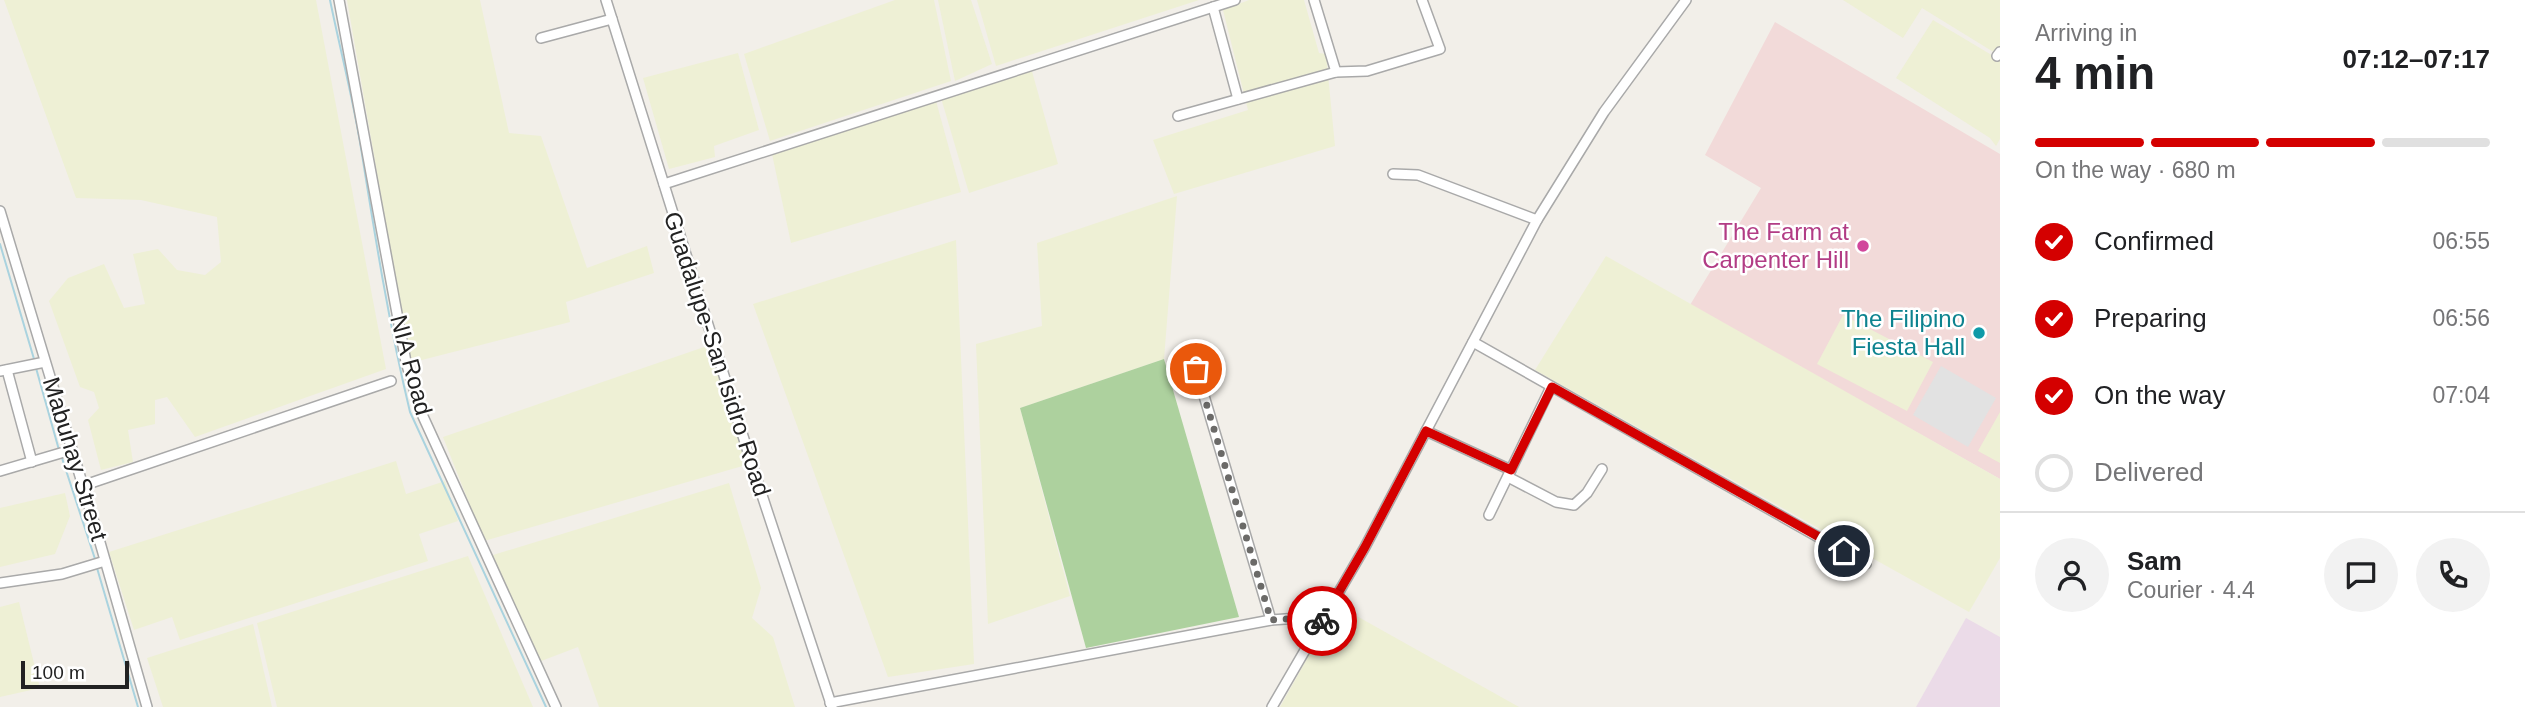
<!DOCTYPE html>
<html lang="en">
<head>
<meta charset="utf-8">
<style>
	:root { --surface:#fff; --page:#f2f2f2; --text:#202124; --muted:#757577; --line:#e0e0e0; --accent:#d40000 }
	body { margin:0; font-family:Arial,sans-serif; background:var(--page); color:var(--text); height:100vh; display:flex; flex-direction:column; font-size:26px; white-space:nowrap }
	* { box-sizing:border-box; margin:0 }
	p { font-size:23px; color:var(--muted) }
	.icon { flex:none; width:38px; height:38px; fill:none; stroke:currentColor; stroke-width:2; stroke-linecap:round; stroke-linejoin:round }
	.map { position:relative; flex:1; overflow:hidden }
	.panel { display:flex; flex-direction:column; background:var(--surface); width:525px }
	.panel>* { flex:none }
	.scale { position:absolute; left:21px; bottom:18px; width:108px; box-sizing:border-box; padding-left:7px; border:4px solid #222; border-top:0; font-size:19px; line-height:24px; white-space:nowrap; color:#222; -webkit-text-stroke:5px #fff; paint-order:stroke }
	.pin { position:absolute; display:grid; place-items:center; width:60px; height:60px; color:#fff; margin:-30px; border:4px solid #fff; border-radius:50%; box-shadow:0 2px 7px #0007 }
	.courier { position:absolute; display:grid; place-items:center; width:70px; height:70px; margin:-35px; border:5px solid #d40000; border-radius:50%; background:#fff; color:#222; box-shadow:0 2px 9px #0007 }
	.summary em { font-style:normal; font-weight:800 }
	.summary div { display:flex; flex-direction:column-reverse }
	.summary { display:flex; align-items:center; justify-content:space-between; height:119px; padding:0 35px }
	h1 { font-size:46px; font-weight:800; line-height:52px }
	.bar { display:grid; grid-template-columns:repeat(4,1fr); gap:10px 7px; align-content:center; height:84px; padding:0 35px }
	.bar i { height:9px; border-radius:5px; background:var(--line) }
	.bar .selected { background:var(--accent) }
	.bar p { grid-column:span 4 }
	.line { display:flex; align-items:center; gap:18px; padding:0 35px; border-top:2px solid var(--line) }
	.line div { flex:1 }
	.round { display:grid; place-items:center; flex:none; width:74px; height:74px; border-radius:37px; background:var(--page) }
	ol { padding:0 35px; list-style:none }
	li { display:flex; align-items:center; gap:21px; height:77px }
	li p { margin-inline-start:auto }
	li .icon { padding:7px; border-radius:50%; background:var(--accent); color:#fff; stroke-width:4 }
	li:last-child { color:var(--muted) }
	li i { width:38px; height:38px; border:4px solid var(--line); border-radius:50% }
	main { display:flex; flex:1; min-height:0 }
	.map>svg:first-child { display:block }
</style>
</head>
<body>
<main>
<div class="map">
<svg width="2000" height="707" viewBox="0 0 2000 707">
	<rect width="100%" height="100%" fill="#f2efe9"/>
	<!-- commercial -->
	<path fill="#f2dad9" d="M1775 22 2000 154V479L1690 305 1761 188 1705 155Z"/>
	<!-- industrial -->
	<path fill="#ebdbe8" d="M1966 618 2000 637V707H1916Z"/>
	<!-- farmland -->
	<g fill="#eef0d5">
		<path d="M4 0H316L386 369 195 437 167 397 155 400V424L128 430 133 462 101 470 88 420 99 408 94 392 80 387 49 301 68 278 104 264 124 308 145 304 133 254 158 249 177 270 205 275 221 262 217 217 141 200 76 198Z"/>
		<path d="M347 0H480L509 133 541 136 587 268 647 246 654 273 566 302 570 322 410 363Z"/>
		<path d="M895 0H934L951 81 770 141 744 54Z"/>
		<path d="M938 0H971L992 64 955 81Z"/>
		<path d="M977 0H1199L996 66Z"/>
		<path d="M1249 0H1304L1319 53 1326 54 1335 146 1174 194 1153 140 1248 110 1223 10Z"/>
		<path d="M1843 0H2000V56L1922 8 1903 38Z"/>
		<path d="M1933 20 2000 60V139L1996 146 1990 138 1896 78Z"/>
		<path d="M738 53 759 130 714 146 715 157 669 169 643 78Z"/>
		<path d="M1031 68 1058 164 969 193 941 98Z"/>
		<path d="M936 101 961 192 791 243 772 154Z"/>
		<path d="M1177 196 1164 359 1020 408 1070 596 988 624 976 344 1042 326 1037 243Z"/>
		<path d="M956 240 974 664 888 677 753 304Z"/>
		<path d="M1606 256 2000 479V558L1969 612 1535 370Z"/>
		<path d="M1843 315 1933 362 1907 411 1817 364Z"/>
		<path d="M710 345 746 465 484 541 443 437Z"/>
		<path d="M2000 412V463L1978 451Z"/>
		<path d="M396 461 406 494 445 481 458 521 419 534 428 561 180 640 172 617 134 630 109 552Z"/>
		<path d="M729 483 761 588 752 618 773 637 795 707H599L578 647 536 663 493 555Z"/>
		<path d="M65 493 70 516 55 554 0 567V508Z"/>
		<path d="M468 556 533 707H277L257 623Z"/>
		<path d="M19 602 40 688 0 697V607Z"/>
		<path d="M1337 605 1519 707H1280Z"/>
		<path d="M253 624 272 707H163L147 658Z"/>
	</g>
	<!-- forest -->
	<path fill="#add19e" d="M1164 359 1239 617 1086 648 1020 408Z"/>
	<!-- parking -->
	<path fill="#e2e2e2" d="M1941 366 1996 398 1968 447 1913 415Z"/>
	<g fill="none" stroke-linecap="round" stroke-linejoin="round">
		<!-- stream -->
		<g stroke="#aad3df" stroke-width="2">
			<path d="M330 0C340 49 353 98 361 148 375 236 389 325 410 412L546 707"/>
			<path d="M0 244 34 359"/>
			<path d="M36 368 59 450"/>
			<path d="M62 458 95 559"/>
			<path d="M97 568 138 707"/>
		</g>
		<!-- minor casing -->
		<g stroke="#a9a9a9" stroke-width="12">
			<g id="minor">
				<path d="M339 0 406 362 421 412 556 707"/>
				<path d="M606 0 754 471 832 707"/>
				<path d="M1314 0 1336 72"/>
				<path d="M1213 7 1238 99"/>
				<path d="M541 38 612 19"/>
				<path d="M1997 56 2000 52"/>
				<path d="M1178 116 1336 72 1367 71 1440 49 1422 0"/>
				<path d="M1393 174 1418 175 1537 220"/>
				<path d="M664 184 1235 0"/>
				<path d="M0 211 99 539 147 707"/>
				<path d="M1473 342 1866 564"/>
				<path d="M1196 369 1271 620"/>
				<path d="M7 370 32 462"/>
				<path d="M0 371 45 362"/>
				<path d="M1426 431 1511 470"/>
				<path d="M0 471 71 450"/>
				<path d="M1508 477 1556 502 1574 505 1587 493 1602 469"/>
				<path d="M82 486 391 381"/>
				<path d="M1489 515 1551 387"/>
				<path d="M0 583 62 574 105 561"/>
				<path d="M830 703 1271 620 1299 618 1319 626"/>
				<path d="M1272 707 1365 547 1537 220 1604 112 1686 0"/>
			</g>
		</g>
		<!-- minor -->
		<use href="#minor" stroke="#fff" stroke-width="9"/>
	</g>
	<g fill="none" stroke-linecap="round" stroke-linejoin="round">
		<!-- done -->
		<path stroke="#6b6a68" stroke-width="7" stroke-dasharray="0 12.6" d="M1196 369 1271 620 1299 618 1319 626 1322 621"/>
		<!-- route -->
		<path stroke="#d40000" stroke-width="9" d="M1322 621 1365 547 1426 431 1511 470 1552 387 1844 551"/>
	</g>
	<!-- markers -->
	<circle fill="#d1479c" stroke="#fff" stroke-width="2.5" cx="1863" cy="246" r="7"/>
	<circle fill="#0f9aa8" stroke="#fff" stroke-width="2.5" cx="1979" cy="333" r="7"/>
	<g text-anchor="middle" stroke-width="5" stroke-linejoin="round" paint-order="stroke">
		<!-- hotel labels -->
		<g font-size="24" fill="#b23c85" stroke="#fff" text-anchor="end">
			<text x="1849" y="240">The Farm at<tspan x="1849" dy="28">Carpenter Hill</tspan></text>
		</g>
		<!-- culture labels -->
		<g font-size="24" fill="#0d838f" stroke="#fff" text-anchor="end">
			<text x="1965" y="327">The Filipino<tspan x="1965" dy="28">Fiesta Hall</tspan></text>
		</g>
		<!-- street labels -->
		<g font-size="24" fill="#222" stroke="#fff">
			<text transform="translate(717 354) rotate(72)" y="8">Guadalupe-San Isidro Road</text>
			<text transform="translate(411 365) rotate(75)" y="8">NIA Road</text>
			<text transform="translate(75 459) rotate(73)" y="8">Mabuhay Street</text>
		</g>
	</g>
</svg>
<div class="scale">100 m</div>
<div class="pin" style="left:1196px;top:369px;background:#ea580c"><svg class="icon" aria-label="bag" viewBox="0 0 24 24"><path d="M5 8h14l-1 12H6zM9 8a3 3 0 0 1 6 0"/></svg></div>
<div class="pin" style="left:1844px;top:551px;background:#1f2937"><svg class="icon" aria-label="home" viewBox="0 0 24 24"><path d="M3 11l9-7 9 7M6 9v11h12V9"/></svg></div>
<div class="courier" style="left:1322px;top:621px"><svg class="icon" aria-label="bike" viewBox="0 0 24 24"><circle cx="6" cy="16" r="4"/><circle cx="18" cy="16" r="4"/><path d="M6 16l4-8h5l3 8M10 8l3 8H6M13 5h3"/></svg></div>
</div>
<section class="panel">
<div class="summary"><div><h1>4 min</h1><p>Arriving in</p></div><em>07:12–07:17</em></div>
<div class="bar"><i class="selected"></i><i class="selected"></i><i class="selected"></i><i></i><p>On the way · 680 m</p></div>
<ol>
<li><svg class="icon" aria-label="check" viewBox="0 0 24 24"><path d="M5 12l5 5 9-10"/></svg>Confirmed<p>06:55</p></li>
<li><svg class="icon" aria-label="check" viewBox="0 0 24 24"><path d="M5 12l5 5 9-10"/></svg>Preparing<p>06:56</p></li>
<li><svg class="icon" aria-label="check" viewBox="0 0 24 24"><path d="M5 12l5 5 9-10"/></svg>On the way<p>07:04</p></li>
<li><i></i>Delivered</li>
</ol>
<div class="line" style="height:126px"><a class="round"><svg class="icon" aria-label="person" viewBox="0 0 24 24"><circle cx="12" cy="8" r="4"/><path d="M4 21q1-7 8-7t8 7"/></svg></a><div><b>Sam</b><p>Courier · 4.4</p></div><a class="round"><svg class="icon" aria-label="chat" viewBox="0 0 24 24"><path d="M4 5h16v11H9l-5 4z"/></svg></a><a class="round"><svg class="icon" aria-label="phone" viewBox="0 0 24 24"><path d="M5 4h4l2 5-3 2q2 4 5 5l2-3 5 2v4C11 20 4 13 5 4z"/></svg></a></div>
</section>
</main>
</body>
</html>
